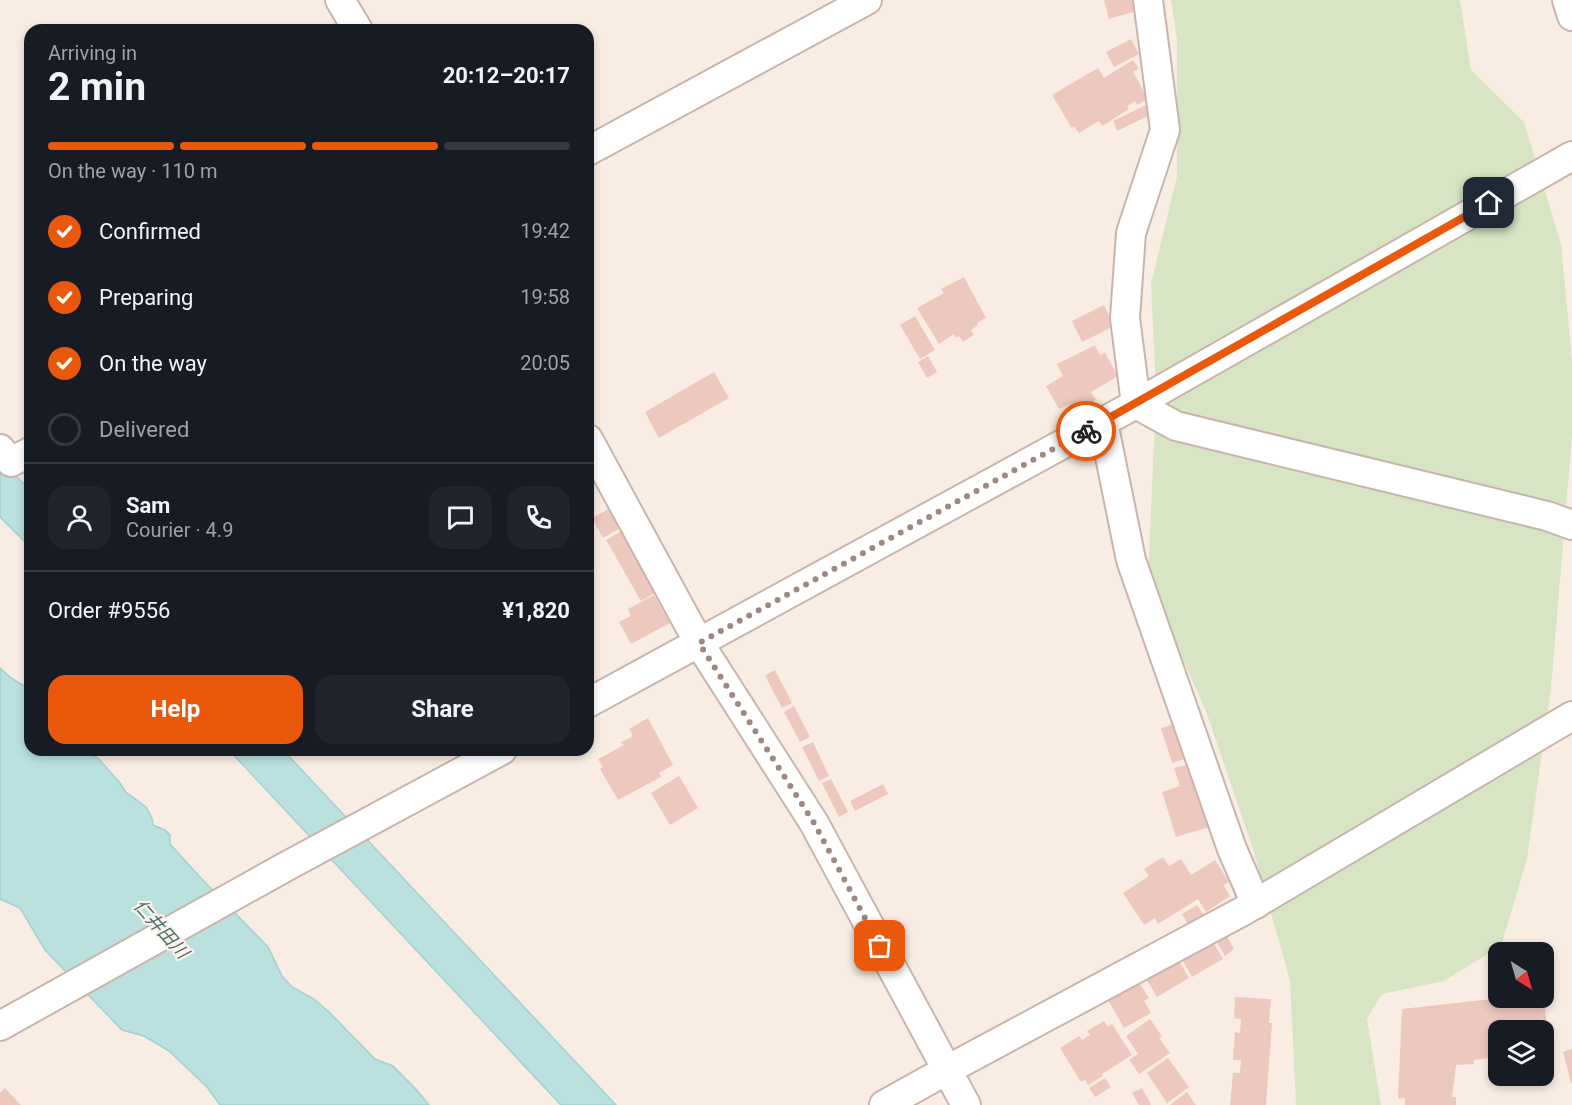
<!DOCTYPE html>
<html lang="en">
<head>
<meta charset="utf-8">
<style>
	:root { --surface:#171b24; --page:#20242c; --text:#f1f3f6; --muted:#9ea1a6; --line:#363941; --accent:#ea580c }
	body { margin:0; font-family:Roboto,"Noto Sans JP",sans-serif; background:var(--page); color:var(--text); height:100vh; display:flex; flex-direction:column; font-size:22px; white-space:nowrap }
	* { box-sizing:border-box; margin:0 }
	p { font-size:20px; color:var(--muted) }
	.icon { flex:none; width:33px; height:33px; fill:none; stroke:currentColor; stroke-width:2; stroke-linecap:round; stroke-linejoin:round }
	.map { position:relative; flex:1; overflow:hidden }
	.details { position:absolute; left:24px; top:24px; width:570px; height:732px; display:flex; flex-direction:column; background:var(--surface); border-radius:18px; box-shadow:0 3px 9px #0003 }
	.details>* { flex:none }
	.needle { width:39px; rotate:143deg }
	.tools { position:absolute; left:1488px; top:942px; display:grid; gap:12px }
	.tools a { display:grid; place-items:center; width:66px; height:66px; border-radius:12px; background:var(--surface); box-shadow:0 3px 9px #0003; font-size:30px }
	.pin { position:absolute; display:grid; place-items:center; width:51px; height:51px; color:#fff; margin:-26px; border-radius:12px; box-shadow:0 3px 9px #0006 }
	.courier { position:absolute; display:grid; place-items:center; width:60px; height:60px; margin:-30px; border:4px solid #ea580c; border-radius:50%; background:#fff; color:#222; box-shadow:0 2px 8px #0007 }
	.summary em { font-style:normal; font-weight:700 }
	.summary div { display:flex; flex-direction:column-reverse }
	.summary { display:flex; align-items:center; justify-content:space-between; height:102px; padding:0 24px }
	h1 { font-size:39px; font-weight:700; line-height:45px }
	.bar { display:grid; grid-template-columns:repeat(4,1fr); gap:9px 6px; align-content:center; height:72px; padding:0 24px }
	.bar i { height:8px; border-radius:4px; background:var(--line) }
	.bar .active { background:var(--accent) }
	.bar p { grid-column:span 4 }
	.line { display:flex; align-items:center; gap:15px; padding:0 24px; border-top:2px solid var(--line) }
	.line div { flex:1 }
	.round { display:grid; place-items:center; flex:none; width:63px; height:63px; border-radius:18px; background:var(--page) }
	ol { padding:0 24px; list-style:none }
	li { display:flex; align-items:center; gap:18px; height:66px }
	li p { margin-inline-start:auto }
	li .icon { padding:6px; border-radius:50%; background:var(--accent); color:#fff; stroke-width:4 }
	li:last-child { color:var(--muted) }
	li i { width:33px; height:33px; border:3px solid var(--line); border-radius:50% }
	.primary-button { display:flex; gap:12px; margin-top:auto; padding:12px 24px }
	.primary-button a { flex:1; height:69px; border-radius:18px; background:var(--accent); color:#fff; font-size:24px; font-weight:700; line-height:69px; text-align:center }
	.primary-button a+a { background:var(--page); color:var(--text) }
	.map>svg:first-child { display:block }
</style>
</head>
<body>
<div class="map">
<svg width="1572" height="1105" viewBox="0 0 1572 1105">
	<rect width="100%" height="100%" fill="#f9ede3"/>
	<!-- green -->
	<path fill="#d7e5c4" d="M1171 0H1460L1471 70 1524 122 1561 244 1572 360V436L1551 688 1527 859 1501 946 1444 981 1382 994 1367 1019 1381 1105H1296L1290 980 1252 846 1206 711 1148 582 1156 391 1151 284 1177 176V40Z"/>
	<!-- water -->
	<g fill="#bae0df" stroke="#a2d1d0" stroke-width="1.5">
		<path d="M0 460 30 490V547L0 517Z"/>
		<path d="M0 668 11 678 26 687 30 694V750H83L98 758 120 783 126 792 146 807 152 818 153 825 165 830 170 835V844L200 877 268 947 282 976 292 987 314 999 328 1011 375 1059 393 1066 415 1088 429 1105H220L207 1087 169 1051 144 1036 122 1030 45 950 20 908 0 899Z"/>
		<path d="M229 750H283L616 1105H561Z"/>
	</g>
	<!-- building -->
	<g fill="#ecc8be">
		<path d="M1104 0H1133L1136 11 1109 19Z"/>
		<path d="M1131 39 1139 54 1114 67 1106 52Z"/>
		<path d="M1133 60 1139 69 1133 72 1148 99 1137 105 1135 101 1127 106 1129 109 1102 126 1099 121 1079 133 1074 126 1072 128 1052 95 1098 68 1104 78Z"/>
		<path d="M1146 105 1150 115 1117 131 1113 121Z"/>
		<path d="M964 277 986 318 977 323 978 325 971 330 974 335 963 342 959 336 956 338 954 334 939 344 917 308 944 293 941 289Z"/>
		<path d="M1104 305 1114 326 1082 342 1072 321Z"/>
		<path d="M915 316 935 350 920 359 900 325Z"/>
		<path d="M1095 345 1100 355 1105 353 1118 376 1091 392 1096 400 1074 413 1069 404 1059 409 1046 386 1063 376 1057 364Z"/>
		<path d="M928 356 937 372 927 378 918 362Z"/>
		<path d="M714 372 729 398 659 438 645 412Z"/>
		<path d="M612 507 624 526 603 538 592 518Z"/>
		<path d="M627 528 662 589 641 601 606 540Z"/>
		<path d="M654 595 670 623 631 644 619 622 631 616 628 609Z"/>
		<path d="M775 670 792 703 782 708 765 675Z"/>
		<path d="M794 706 810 737 800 742 784 712Z"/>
		<path d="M648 718 673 765 659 773 661 777 618 800 600 769 603 767 598 759 624 745 621 742 633 736 629 729Z"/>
		<path d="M1177 723 1188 758 1172 763 1161 728Z"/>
		<path d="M813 742 829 776 819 781 802 747Z"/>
		<path d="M1190 764 1209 827 1176 837 1162 792 1180 786 1174 768Z"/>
		<path d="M679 776 698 808 670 825 651 793Z"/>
		<path d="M831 779 848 812 839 817 822 783Z"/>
		<path d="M883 784 888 794 855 811 850 801Z"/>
		<path d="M1163 857 1169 866 1181 859 1191 875 1215 860 1229 882 1223 885 1230 896 1206 912 1198 899 1158 924 1155 918 1144 925 1123 893 1149 876 1144 869Z"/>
		<path d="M1197 905 1205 916 1189 926 1182 914Z"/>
		<path d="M1224 931 1234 949 1225 956 1214 937Z"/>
		<path d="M1210 937 1223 959 1192 977 1179 954Z"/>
		<path d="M1176 956 1189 978 1157 997 1144 975Z"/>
		<path d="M1135 976 1149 998 1144 1001 1151 1013 1124 1028 1105 995Z"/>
		<path d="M1235 997 1271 999 1269 1023H1272L1266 1105H1230L1233 1073H1240L1241 1060H1233L1235 1032 1240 1033 1241 1019 1234 1018Z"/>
		<path d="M1501 998H1544L1549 1050 1544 1051V1030H1498V1057L1474 1060V1064L1456 1065 1452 1097H1456V1105H1405V1098L1398 1099 1402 1009Z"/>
		<path d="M1150 1019 1162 1036 1159 1038 1170 1053 1139 1074 1129 1060 1138 1054 1126 1036Z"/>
		<path d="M1104 1021 1108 1027 1112 1024 1132 1055 1102 1074 1103 1076 1088 1085 1085 1080 1081 1082 1060 1048 1079 1036 1082 1040 1090 1035 1087 1031Z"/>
		<path d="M1572 1049V1083H1571L1563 1052Z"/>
		<path d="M1168 1058 1189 1087 1167 1103 1147 1073Z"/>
		<path d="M1105 1078 1111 1087 1095 1097 1089 1088Z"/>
		<path d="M5 1088 21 1105H0V1093Z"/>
		<path d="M1142 1088 1151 1104 1150 1105H1139L1132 1093Z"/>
		<path d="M1187 1092 1196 1105H1170Z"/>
	</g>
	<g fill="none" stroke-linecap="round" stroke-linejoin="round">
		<!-- minor casing -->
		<g stroke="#c9b4ab" stroke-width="32">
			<g id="minor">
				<path d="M340 0 358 30"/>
				<path d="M1148 0 1165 130 1131 233 1125 318 1136 404 1176 426 1547 516 1572 525"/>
				<path d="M1567 0 1572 16"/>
				<path d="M588 151 867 0"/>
				<path d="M1103 422 1131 560 1232 849 1256 904"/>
				<path d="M588 439 699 643 814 823 966 1105"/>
				<path d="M0 449 11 462 30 452"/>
				<path d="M588 703 1136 404 1572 156"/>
				<path d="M0 1026 287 866 502 750"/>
				<path d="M884 1105 947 1070 1243 911 1572 716"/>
			</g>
		</g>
		<!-- minor -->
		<use href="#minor" stroke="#fff" stroke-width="28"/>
	</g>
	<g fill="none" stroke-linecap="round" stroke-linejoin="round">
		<!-- done -->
		<path stroke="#9f8881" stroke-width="6" stroke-dasharray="0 10.8" d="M880 946 814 823 699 643 1086 431"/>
		<!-- route -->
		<path stroke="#ea580c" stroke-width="8" d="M1086 431 1489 203"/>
	</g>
	<g text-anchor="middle" stroke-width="4.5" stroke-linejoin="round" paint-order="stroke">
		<!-- water labels -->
		<g font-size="18" font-style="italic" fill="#427272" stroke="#fdf1e9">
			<text transform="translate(161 929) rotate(48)" y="6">仁井田川</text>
		</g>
	</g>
</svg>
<div class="tools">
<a><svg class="needle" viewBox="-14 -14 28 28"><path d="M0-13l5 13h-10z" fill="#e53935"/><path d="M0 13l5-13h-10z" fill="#9ea1a6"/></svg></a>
<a><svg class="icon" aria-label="layers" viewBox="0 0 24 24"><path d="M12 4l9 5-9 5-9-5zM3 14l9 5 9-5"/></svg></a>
</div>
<div class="pin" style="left:880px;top:946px;background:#ea580c"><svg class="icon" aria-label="bag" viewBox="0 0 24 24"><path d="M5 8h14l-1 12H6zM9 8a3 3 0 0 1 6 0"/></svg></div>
<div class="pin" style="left:1489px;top:203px;background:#1f2937"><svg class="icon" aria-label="home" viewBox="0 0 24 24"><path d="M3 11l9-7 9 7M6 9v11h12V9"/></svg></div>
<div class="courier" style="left:1086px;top:431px"><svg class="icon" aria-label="bike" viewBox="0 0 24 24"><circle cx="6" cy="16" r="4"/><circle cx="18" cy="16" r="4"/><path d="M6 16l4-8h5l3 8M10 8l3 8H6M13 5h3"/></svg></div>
<section class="details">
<div class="summary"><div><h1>2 min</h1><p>Arriving in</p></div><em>20:12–20:17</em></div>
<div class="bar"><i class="active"></i><i class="active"></i><i class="active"></i><i></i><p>On the way · 110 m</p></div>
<ol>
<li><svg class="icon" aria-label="check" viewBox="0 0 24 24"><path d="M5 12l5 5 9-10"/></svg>Confirmed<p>19:42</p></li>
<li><svg class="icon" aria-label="check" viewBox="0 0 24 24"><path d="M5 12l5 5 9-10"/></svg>Preparing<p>19:58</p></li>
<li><svg class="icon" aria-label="check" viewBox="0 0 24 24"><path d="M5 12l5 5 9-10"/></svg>On the way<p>20:05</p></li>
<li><i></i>Delivered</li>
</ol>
<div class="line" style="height:108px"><a class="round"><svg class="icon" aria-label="person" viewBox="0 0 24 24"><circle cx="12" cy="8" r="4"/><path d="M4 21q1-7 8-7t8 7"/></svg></a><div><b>Sam</b><p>Courier · 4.9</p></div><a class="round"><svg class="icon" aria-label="chat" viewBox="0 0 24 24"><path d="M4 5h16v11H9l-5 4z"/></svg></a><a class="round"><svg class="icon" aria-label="phone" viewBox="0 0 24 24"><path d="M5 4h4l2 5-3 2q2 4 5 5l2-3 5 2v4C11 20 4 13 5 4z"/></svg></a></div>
<div class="line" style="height:78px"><div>Order #9556</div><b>¥1,820</b></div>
<div class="primary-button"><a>Help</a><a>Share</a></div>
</section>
</div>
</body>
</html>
